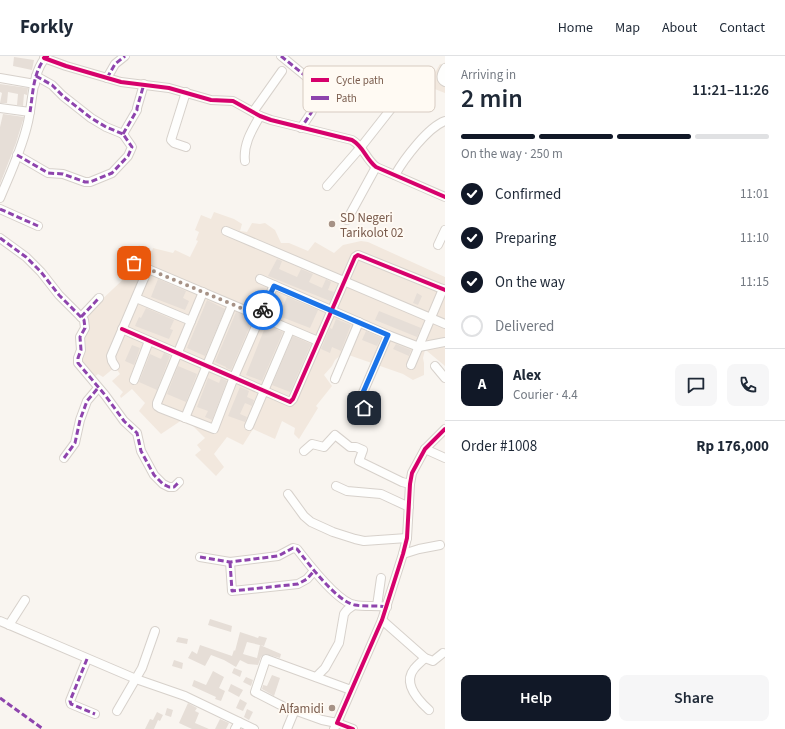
<!DOCTYPE html>
<html lang="en">
<head>
<meta charset="utf-8">
<style>
	:root { --surface:#fff; --page:#f6f6f7; --text:#1f2937; --muted:#747a83; --line:#e0e1e3; --accent:#111827 }
	body { margin:0; font-family:"Source Sans 3",sans-serif; background:var(--page); color:var(--text); height:100vh; display:flex; flex-direction:column; font-size:15px; white-space:nowrap }
	* { box-sizing:border-box; margin:0 }
	p { font-size:13px; color:var(--muted) }
	.icon { flex:none; width:22px; height:22px; fill:none; stroke:currentColor; stroke-width:2; stroke-linecap:round; stroke-linejoin:round }
	.map { position:relative; flex:1; overflow:hidden }
	.panel { display:flex; flex-direction:column; background:var(--surface); width:340px }
	.panel>* { flex:none }
	.pin { position:absolute; display:grid; place-items:center; width:34px; height:34px; color:#fff; margin:-17px; border-radius:8px; box-shadow:0 2px 6px #0006 }
	.courier { position:absolute; display:grid; place-items:center; width:40px; height:40px; margin:-20px; border:3px solid #1a73e8; border-radius:50%; background:#fff; color:#222; box-shadow:0 1px 5px #0007 }
	.headline em { font-style:normal; font-weight:600 }
	.headline div { display:flex; flex-direction:column-reverse }
	.headline { display:flex; align-items:center; justify-content:space-between; height:68px; padding:0 16px }
	h1 { font-size:26px; font-weight:600; line-height:30px }
	.bar { display:grid; grid-template-columns:repeat(4,1fr); gap:6px 4px; align-content:center; height:48px; padding:0 16px }
	.bar i { height:5px; border-radius:3px; background:var(--line) }
	.bar .selected { background:var(--accent) }
	.bar p { grid-column:span 4 }
	.line { display:flex; align-items:center; gap:10px; padding:0 16px; border-top:1px solid var(--line) }
	.line div { flex:1 }
	.round { display:grid; place-items:center; flex:none; width:42px; height:42px; border-radius:8px; background:var(--page) }
	ol { padding:0 16px; list-style:none }
	li { display:flex; align-items:center; gap:12px; height:44px }
	li p { margin-inline-start:auto }
	li .icon { padding:4px; border-radius:50%; background:var(--accent); color:#fff; stroke-width:4 }
	li:last-child { color:var(--muted) }
	li i { width:22px; height:22px; border:2px solid var(--line); border-radius:50% }
	.button { display:flex; gap:8px; margin-top:auto; padding:8px 16px }
	.button a { flex:1; height:46px; border-radius:8px; background:var(--accent); color:#fff; font-size:16px; font-weight:600; line-height:46px; text-align:center }
	.button a+a { background:var(--page); color:var(--text) }
	header { display:flex; align-items:center; gap:24px; box-sizing:border-box; height:56px; padding:0 20px; background:var(--surface); border-bottom:1px solid var(--line) }
	header strong { font-size:19px }
	nav { display:flex; gap:22px; margin-inline-start:auto; font-size:14px }
	main { display:flex; flex:1; min-height:0 }
	.map>svg:first-child { display:block }
</style>
</head>
<body>
<header>
<strong>Forkly</strong>
<nav><a>Home</a><a>Map</a><a>About</a><a>Contact</a></nav>
</header>
<main>
<div class="map">
<svg width="445" height="673" viewBox="0 0 445 673">
	<rect width="100%" height="100%" fill="#f9f5f0"/>
	<!-- residential -->
	<g fill="#f2e8de">
		<path d="M445 6V37L432 32 429 24 433 20 440 8 443 9Z"/>
		<path d="M214 156 234 163 242 168 240 175 247 176 252 167 260 168 265 167 275 174 281 187H289L308 195 315 186 334 197 343 189 361 185 368 186 445 221V310L427 295 425 294 423 302 424 307V319L413 324 403 318 343 297 335 304 332 310 324 319 332 330 316 350 318 352 299 383 294 378 295 372 282 365 275 383 253 373 243 389 227 381 214 398 224 411 216 420 195 399 201 394 197 389 205 382 185 362 161 378 139 355 145 347 132 333 121 342 120 340 123 336 112 325 120 318 115 311 103 321 98 318 92 323 79 306 83 264 95 250 131 216 133 202 139 189 147 196 152 195 153 192 173 197 175 194 190 201 198 185 196 184 199 176 195 174 201 159 211 163Z"/>
	</g>
	<!-- building -->
	<g fill="#e6ded7">
		<path d="M14 1 34 4 32 14 13 10Z"/>
		<path d="M0 28 28 32 27 39 24 38 23 50 17 49 18 38 8 36 7 47H0L2 37 0 36Z"/>
		<path d="M3 58 24 61 16 87 0 128V71Z"/>
		<path d="M277 203 282 205 279 213 297 221 301 213 313 218 309 226 322 232 326 223 331 226 328 234 334 236 330 245 268 220Z"/>
		<path d="M158 223 186 235 183 242 189 245 185 254 151 241Z"/>
		<path d="M417 237 422 240 418 249 413 247Z"/>
		<path d="M287 241 318 254 310 272 279 260Z"/>
		<path d="M207 244 225 253 205 300 187 292Z"/>
		<path d="M146 252 174 264 170 273 173 274 169 283 135 270 139 261 141 262Z"/>
		<path d="M379 255 421 272 417 281 375 264Z"/>
		<path d="M236 256 253 263 231 314 226 312V311L215 306Z"/>
		<path d="M336 263 351 269 341 295 332 291 330 297 321 293 330 272 332 273Z"/>
		<path d="M266 269 283 276 262 325 246 319Z"/>
		<path d="M366 275 381 282 377 290 362 284Z"/>
		<path d="M293 280 311 288 290 336 272 329Z"/>
		<path d="M396 288 411 294 409 300 393 293Z"/>
		<path d="M132 289 140 292 134 309 125 305Z"/>
		<path d="M164 297 170 300 157 334 139 326 150 298 161 303Z"/>
		<path d="M178 310 197 318 186 346 167 338Z"/>
		<path d="M208 322 219 327 221 322 227 325 212 364 205 361 208 355 197 351Z"/>
		<path d="M240 331 249 335 247 341 254 344 252 350 245 347 240 358 247 361 245 366 228 360Z"/>
		<path d="M210 563 232 570 231 576 208 569Z"/>
		<path d="M240 576 258 582 259 580 267 582 264 590 247 586 243 598 257 602 260 589 281 598 280 602 265 598 261 601 258 609 248 608 240 604 236 611 224 604 211 599 205 610 188 602 192 595 197 598 200 589 232 600 234 594 235 595Z"/>
		<path d="M178 581 188 583 187 588 176 586Z"/>
		<path d="M174 604 183 607 182 613 172 610Z"/>
		<path d="M234 612 242 615 240 621 232 617Z"/>
		<path d="M213 615 224 621 219 632 225 635 221 645 215 643 216 641 192 630 194 624 206 629Z"/>
		<path d="M272 619 280 622 274 640 262 633 263 629 267 630Z"/>
		<path d="M246 621 253 624 251 630 243 626Z"/>
		<path d="M231 628 243 634 239 641 228 635Z"/>
		<path d="M240 643 247 647 243 655 236 652Z"/>
		<path d="M188 647 197 652 195 655 199 657 195 667 209 673H192L179 667Z"/>
		<path d="M167 652 173 654 171 661 165 659Z"/>
		<path d="M247 653 253 656 249 664 244 661Z"/>
		<path d="M157 656 163 659 160 665 158 664 154 673H145L150 663 153 664Z"/>
		<path d="M220 663 229 667 226 673H215Z"/>
	</g>
	<g fill="none" stroke-linecap="round" stroke-linejoin="round">
		<!-- minor casing -->
		<g stroke="#d7d1cb" stroke-width="10">
			<g id="minor">
				<path d="M281 0 314 27 319 37 317 45 311 57 301 72"/>
				<path d="M44 2 66 10 121 26 169 32 211 44 233 45 260 60 271 64 352 84C364 91 365 102 376 111L445 141"/>
				<path d="M445 12C442 17 439 23 445 26"/>
				<path d="M36 20 52 29 63 40 91 62 106 71 123 78"/>
				<path d="M0 22 35 28"/>
				<path d="M107 22 115 8 125 0"/>
				<path d="M186 36 171 84 174 87 186 91"/>
				<path d="M0 52 30 56"/>
				<path d="M253 56 282 15"/>
				<path d="M123 78 137 54V52L144 28"/>
				<path d="M17 99 48 117 63 118 85 126H90L112 117 128 100 132 91 123 78"/>
				<path d="M245 105C243 88 252 74 260 60"/>
				<path d="M395 119C404 103 428 71 445 65"/>
				<path d="M327 130 361 91 394 49"/>
				<path d="M0 142C10 118 21 95 27 70 33 49 31 16 47 0"/>
				<path d="M0 153 38 170"/>
				<path d="M347 164 376 111"/>
				<path d="M226 175 445 268"/>
				<path d="M0 182 26 201 41 216 59 239 84 264 85 272 80 281 81 294 78 302V307L105 339 124 365 137 377 141 395 154 419 163 428 169 431H174L179 426"/>
				<path d="M438 189 445 174"/>
				<path d="M132 206 148 213"/>
				<path d="M260 223 388 279 419 291 445 286"/>
				<path d="M203 236 157 347V350L160 352 214 373 234 321 274 229"/>
				<path d="M136 242 191 265"/>
				<path d="M81 261 99 242"/>
				<path d="M122 273 290 346 293 343 355 201 358 199 445 234"/>
				<path d="M411 309 443 233"/>
				<path d="M115 310 112 305 111 300 148 213 318 285"/>
				<path d="M435 310 445 322"/>
				<path d="M335 323 359 266"/>
				<path d="M134 324 149 285"/>
				<path d="M364 352 360 350 358 348 388 279"/>
				<path d="M185 362 232 249"/>
				<path d="M249 370 290 274"/>
				<path d="M425 393 445 402"/>
				<path d="M304 395 312 388 324 391 335 379 350 391H356L363 394 359 405 402 426 410 428"/>
				<path d="M64 402 75 387 80 364 87 345 98 332"/>
				<path d="M336 430 347 435 381 438 409 451"/>
				<path d="M288 438 304 460 311 466 333 476 355 483 364 485 407 482"/>
				<path d="M403 498 419 493 440 489"/>
				<path d="M200 501 230 506 278 500 293 492 297 493C308 507 337 546 355 549 365 551 376 549 387 551"/>
				<path d="M230 506 232 535 298 528 307 523 314 515"/>
				<path d="M377 550 381 522"/>
				<path d="M382 564 425 602 433 605 443 597"/>
				<path d="M0 565 136 623 185 640 254 673"/>
				<path d="M9 569 25 544"/>
				<path d="M425 602C421 606 417 609 414 613 402 628 419 645 429 654"/>
				<path d="M87 603 70 645 71 648 95 658"/>
				<path d="M316 621 325 612 339 587 344 558 347 554 354 549"/>
				<path d="M117 655 142 612 155 575"/>
				<path d="M294 656 255 636 266 603 351 634"/>
				<path d="M235 673 239 666"/>
				<path d="M287 673 294 656 297 655 322 664 337 667 334 673"/>
				<path d="M353 673 337 667 382 564 403 498 407 482 410 428 412 417 425 393 445 373"/>
			</g>
		</g>
		<!-- minor -->
		<use href="#minor" stroke="#fefefd" stroke-width="8"/>
		<!-- quiet -->
		<g stroke="#8e44ad" stroke-width="3" stroke-dasharray="6 3" stroke-linecap="butt">
			<path d="M281 0 314 27 319 37 317 45 311 57 301 72"/>
			<path d="M36 20 52 29 63 40 91 62 106 71 123 78"/>
			<path d="M107 22 115 8 125 0"/>
			<path d="M30 56C33 38 33 14 47 0"/>
			<path d="M123 78 137 54V52L144 28"/>
			<path d="M17 99 48 117 63 118 85 126H90L112 117 128 100 132 91 123 78"/>
			<path d="M0 153 38 170"/>
			<path d="M0 182 26 201 41 216 59 239 84 264 85 272 80 281 81 294 78 302V307L105 339 124 365 137 377 141 395 154 419 163 428 169 431H174L179 426"/>
			<path d="M81 261 99 242"/>
			<path d="M64 402 75 387 80 364 87 345 98 332"/>
			<path d="M200 501 230 506 278 500 293 492 297 493C308 507 337 546 355 549 365 551 376 549 387 551"/>
			<path d="M230 506 232 535 298 528 307 523 314 515"/>
			<path d="M87 603 70 645 71 648 95 658"/>
			<path d="M0 642 43 673"/>
		</g>
		<!-- cycleway casing -->
		<g stroke="#fffaf3" stroke-width="6">
			<g id="cycleway">
				<path d="M47 0 44 2 66 10 121 26 169 32 211 44 233 45 260 60 271 64 352 84C364 91 365 102 376 111L445 141"/>
				<path d="M122 273 290 346 293 343 355 201 358 199 445 234"/>
				<path d="M353 673 337 667 382 564 403 498 407 482 410 428 412 417 425 393 445 373"/>
			</g>
		</g>
		<!-- cycleway -->
		<use href="#cycleway" stroke="#d6006c" stroke-width="4"/>
	</g>
	<g fill="none" stroke-linecap="round" stroke-linejoin="round">
		<!-- done -->
		<path stroke="#a69286" stroke-width="4" stroke-dasharray="0 7.2" d="M134 207 260 260 263 254"/>
		<!-- route -->
		<path stroke="#1a73e8" stroke-width="5" d="M263 254 274 230 388 279 358 348 360 350 364 352"/>
	</g>
	<!-- markers -->
	<g fill="#a69286" stroke="#fffaf3" stroke-width="1.5">
		<circle cx="332" cy="168" r="4"/>
		<circle cx="332" cy="652" r="4"/>
	</g>
	<g text-anchor="middle" stroke-width="3.5" stroke-linejoin="round" paint-order="stroke">
		<!-- poi labels -->
		<g font-size="13" fill="#7a5c4d" stroke="#fffaf3" text-anchor="start">
			<text x="340" y="166">SD Negeri<tspan x="340" dy="15">Tarikolot 02</tspan></text>
			<text x="324" y="657" text-anchor="end">Alfamidi</text>
		</g>
	</g>
	<!-- legend -->
	<rect x="303" y="10" width="132" height="46" rx="6" fill="#fffaf3" stroke="#d7cbc1" stroke-width="1"/>
	<rect x="311" y="22" width="18" height="4" fill="#d6006c"/>
	<rect x="311" y="40" width="18" height="4" fill="#8e44ad"/>
	<g font-size="11" fill="#7a5c4d">
		<text x="336" y="28">Cycle path</text>
		<text x="336" y="46">Path</text>
	</g>
</svg>
<div class="pin" style="left:134px;top:207px;background:#ea580c"><svg class="icon" aria-label="bag" viewBox="0 0 24 24"><path d="M5 8h14l-1 12H6zM9 8a3 3 0 0 1 6 0"/></svg></div>
<div class="pin" style="left:364px;top:352px;background:#1f2937"><svg class="icon" aria-label="home" viewBox="0 0 24 24"><path d="M3 11l9-7 9 7M6 9v11h12V9"/></svg></div>
<div class="courier" style="left:263px;top:254px"><svg class="icon" aria-label="bike" viewBox="0 0 24 24"><circle cx="6" cy="16" r="4"/><circle cx="18" cy="16" r="4"/><path d="M6 16l4-8h5l3 8M10 8l3 8H6M13 5h3"/></svg></div>
</div>
<section class="panel">
<div class="headline"><div><h1>2 min</h1><p>Arriving in</p></div><em>11:21–11:26</em></div>
<div class="bar"><i class="selected"></i><i class="selected"></i><i class="selected"></i><i></i><p>On the way · 250 m</p></div>
<ol>
<li><svg class="icon" aria-label="check" viewBox="0 0 24 24"><path d="M5 12l5 5 9-10"/></svg>Confirmed<p>11:01</p></li>
<li><svg class="icon" aria-label="check" viewBox="0 0 24 24"><path d="M5 12l5 5 9-10"/></svg>Preparing<p>11:10</p></li>
<li><svg class="icon" aria-label="check" viewBox="0 0 24 24"><path d="M5 12l5 5 9-10"/></svg>On the way<p>11:15</p></li>
<li><i></i>Delivered</li>
</ol>
<div class="line" style="height:72px"><b class="round" style="background:var(--accent);color:#fff">A</b><div><b>Alex</b><p>Courier · 4.4</p></div><a class="round"><svg class="icon" aria-label="chat" viewBox="0 0 24 24"><path d="M4 5h16v11H9l-5 4z"/></svg></a><a class="round"><svg class="icon" aria-label="phone" viewBox="0 0 24 24"><path d="M5 4h4l2 5-3 2q2 4 5 5l2-3 5 2v4C11 20 4 13 5 4z"/></svg></a></div>
<div class="line" style="height:52px"><div>Order #1008</div><b>Rp 176,000</b></div>
<div class="button"><a>Help</a><a>Share</a></div>
</section>
</main>
</body>
</html>
